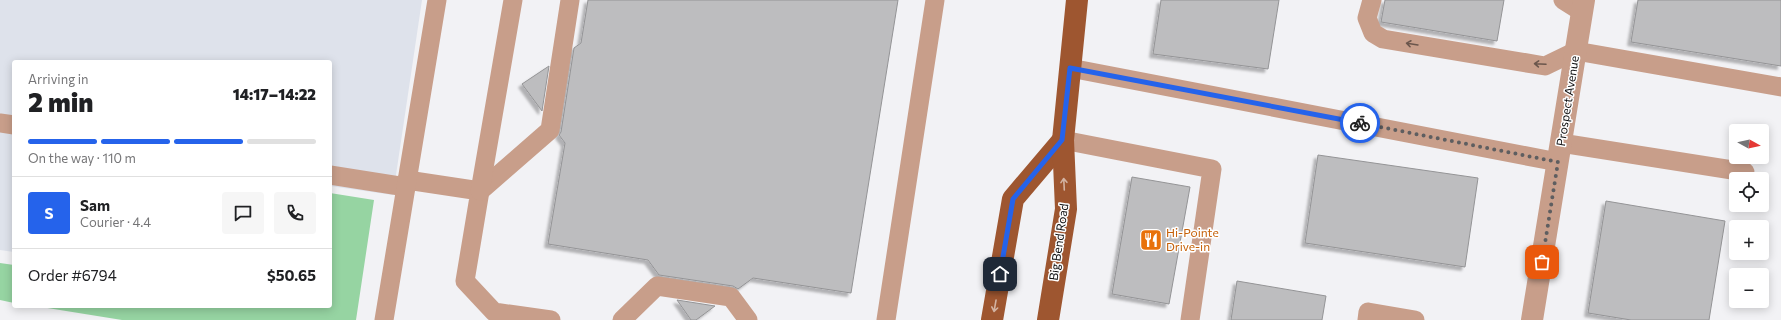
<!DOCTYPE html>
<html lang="en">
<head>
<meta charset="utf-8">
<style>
	:root { --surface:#fff; --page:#f6f6f6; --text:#202124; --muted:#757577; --line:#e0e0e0; --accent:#2563eb }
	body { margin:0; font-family:Commissioner,sans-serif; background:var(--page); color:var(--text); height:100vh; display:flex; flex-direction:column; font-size:15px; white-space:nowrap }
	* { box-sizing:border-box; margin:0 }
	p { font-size:13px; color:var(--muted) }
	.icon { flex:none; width:22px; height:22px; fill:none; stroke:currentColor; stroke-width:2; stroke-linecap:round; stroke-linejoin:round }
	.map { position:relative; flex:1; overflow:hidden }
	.panel { position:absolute; left:12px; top:60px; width:320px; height:248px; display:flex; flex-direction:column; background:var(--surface); border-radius:4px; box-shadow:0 2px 10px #0003 }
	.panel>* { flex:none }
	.needle { width:26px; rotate:98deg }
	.controls { position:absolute; left:1729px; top:124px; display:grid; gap:8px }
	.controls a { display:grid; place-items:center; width:40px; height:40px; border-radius:4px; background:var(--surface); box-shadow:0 2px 10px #0003; font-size:20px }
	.pin { position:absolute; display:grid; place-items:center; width:34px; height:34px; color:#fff; margin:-17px; border-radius:8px; box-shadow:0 2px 6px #0006 }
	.courier { position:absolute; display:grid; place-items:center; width:40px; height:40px; margin:-20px; border:3px solid #2563eb; border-radius:50%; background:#fff; color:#222; box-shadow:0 1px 5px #0007 }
	.summary em { font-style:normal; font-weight:800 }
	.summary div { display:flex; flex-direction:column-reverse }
	.summary { display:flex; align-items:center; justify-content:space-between; height:68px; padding:0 16px }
	h1 { font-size:26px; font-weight:800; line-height:30px }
	.bar { display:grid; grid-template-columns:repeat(4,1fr); gap:6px 4px; align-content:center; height:48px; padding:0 16px }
	.bar i { height:5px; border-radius:3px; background:var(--line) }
	.bar .selected { background:var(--accent) }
	.bar p { grid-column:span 4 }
	.line { display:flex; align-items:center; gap:10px; padding:0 16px; border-top:1px solid var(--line) }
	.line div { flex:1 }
	.round { display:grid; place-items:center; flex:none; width:42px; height:42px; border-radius:4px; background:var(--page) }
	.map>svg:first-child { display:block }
</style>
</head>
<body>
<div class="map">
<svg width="1781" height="320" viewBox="0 0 1781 320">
	<defs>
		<filter id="shadow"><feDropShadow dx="-3.5" dy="3.5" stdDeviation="1" flood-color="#0004"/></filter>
	</defs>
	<rect width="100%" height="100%" fill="#f2f2f5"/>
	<!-- built -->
	<path fill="#dee2eb" d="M0 0H422L393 195 330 186V62H14V252L0 250Z"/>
	<!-- green -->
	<g fill="#96d4a2">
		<path d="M330 193 374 200 356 320H122L35 306H330Z"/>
		<path d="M0 263 14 265V303L0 300Z"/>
	</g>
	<!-- building -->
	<g fill="#bdbdbf" stroke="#949496" filter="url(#shadow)">
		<path d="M588 0H898L851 293 753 278 738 289 733 286 659 275 648 260 548 244 565 143 559 135 561 132 574 48 581 43Z"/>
		<path d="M1161 0H1279L1268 69 1153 54Z"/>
		<path d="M1385 0H1504L1497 41 1381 22Z"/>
		<path d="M1638 0H1781V66L1631 42Z"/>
		<path d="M549 66 542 111 522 84Z"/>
		<path d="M1318 155 1478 178 1465 267 1305 243Z"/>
		<path d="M1132 177 1190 187 1169 304 1112 294Z"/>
		<path d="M1606 201 1725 221 1709 320H1631L1588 313Z"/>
		<path d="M1237 281 1326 296 1322 320H1231Z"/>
		<path d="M677 300 715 306 696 320H691Z"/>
	</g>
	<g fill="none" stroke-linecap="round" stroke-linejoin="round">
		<!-- lane -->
		<g stroke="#c89e8a" stroke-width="19">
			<path d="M1372 0 1367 18 1373 33 1383 39 1545 66 1576 51 1781 87"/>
			<path d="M1563 0 1582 12"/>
			<path d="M1070 68 1558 162"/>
			<path d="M0 123 14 125"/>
			<path d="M1063 140 1212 169 1190 320"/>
			<path d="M1561 143 1745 172"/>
			<path d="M330 175 406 187"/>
			<path d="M407 180 480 191 465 281 494 312 551 320"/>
			<path d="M480 191 550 130 570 0"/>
			<path d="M480 191 513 0"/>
			<path d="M384 320 437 0"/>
			<path d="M622 320 657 286 731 297 748 320"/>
			<path d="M886 320 935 0"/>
			<path d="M1367 320 1368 312 1415 320"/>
		</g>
		<!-- street -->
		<path stroke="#c89e8a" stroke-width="22" d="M1532 320 1584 0"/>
		<!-- primary -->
		<g stroke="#9e5630" stroke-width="22">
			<path d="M992 320 1013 199 1063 140"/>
			<path d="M1048 320 1066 209 1063 140 1077 0"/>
		</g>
	</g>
	<!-- one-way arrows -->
	<defs><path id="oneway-shaft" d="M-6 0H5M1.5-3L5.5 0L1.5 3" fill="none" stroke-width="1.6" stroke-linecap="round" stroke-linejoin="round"/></defs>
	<g stroke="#6b564c">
		<use href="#oneway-shaft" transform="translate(1412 44) rotate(-171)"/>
		<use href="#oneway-shaft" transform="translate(1540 64) rotate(-177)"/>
	</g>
	<g stroke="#d3b3a2">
		<use href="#oneway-shaft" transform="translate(1064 184) rotate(-93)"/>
		<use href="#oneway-shaft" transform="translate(995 306) rotate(100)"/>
	</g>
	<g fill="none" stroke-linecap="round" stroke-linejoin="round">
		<!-- done -->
		<path stroke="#5e5e60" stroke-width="4" stroke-dasharray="0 7.2" d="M1360 123 1558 162 1542 262"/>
		<!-- route -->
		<path stroke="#2563eb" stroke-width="5" d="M1000 274 1013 199 1062 140 1070 68 1360 123"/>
	</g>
	<!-- icons -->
	<defs>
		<g id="restaurant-square" transform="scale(1.15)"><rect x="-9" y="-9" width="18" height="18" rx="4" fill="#e8710a" stroke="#fff"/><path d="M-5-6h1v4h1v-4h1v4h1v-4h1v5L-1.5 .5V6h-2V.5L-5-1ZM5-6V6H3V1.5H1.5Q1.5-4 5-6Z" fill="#fff"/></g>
	</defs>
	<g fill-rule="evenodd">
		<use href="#restaurant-square" x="1151" y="240"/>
	</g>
	<g text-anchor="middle" stroke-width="3" stroke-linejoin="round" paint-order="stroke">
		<!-- street labels -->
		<g font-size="12" fill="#0e0e0f" stroke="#fff">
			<text transform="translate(1568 101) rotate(-81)" y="4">Prospect Avenue</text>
			<text transform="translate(1059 242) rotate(-82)" y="4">Big Bend Road</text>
		</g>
		<!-- food labels -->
		<g font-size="12" fill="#c56008" stroke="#fff" text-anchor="start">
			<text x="1166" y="237">Hi-Pointe<tspan x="1166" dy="14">Drive-in</tspan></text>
		</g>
	</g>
</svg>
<div class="controls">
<a><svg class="needle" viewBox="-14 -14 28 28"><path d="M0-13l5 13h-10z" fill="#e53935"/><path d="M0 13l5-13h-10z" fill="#757577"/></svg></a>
<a><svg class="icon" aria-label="locate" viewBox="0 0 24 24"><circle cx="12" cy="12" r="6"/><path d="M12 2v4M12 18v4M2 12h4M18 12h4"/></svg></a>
<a>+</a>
<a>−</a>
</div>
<div class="pin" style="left:1542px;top:262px;background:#ea580c"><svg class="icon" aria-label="bag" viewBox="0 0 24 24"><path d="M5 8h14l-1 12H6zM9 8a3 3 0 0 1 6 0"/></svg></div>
<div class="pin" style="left:1000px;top:274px;background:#1f2937"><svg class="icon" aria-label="home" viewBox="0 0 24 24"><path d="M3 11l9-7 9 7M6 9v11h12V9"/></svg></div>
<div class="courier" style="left:1360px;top:123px"><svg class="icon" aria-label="bike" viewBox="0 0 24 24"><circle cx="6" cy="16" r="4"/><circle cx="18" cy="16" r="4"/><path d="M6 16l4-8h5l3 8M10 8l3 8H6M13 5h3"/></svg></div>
<section class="panel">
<div class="summary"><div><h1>2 min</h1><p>Arriving in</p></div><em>14:17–14:22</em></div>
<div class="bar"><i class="selected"></i><i class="selected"></i><i class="selected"></i><i></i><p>On the way · 110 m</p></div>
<div class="line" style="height:72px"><b class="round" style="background:var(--accent);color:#fff">S</b><div><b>Sam</b><p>Courier · 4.4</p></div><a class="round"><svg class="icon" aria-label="chat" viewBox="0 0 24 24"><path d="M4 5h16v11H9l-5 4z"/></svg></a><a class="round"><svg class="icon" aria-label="phone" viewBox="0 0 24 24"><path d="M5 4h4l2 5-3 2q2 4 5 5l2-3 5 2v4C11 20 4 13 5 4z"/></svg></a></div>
<div class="line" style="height:52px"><div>Order #6794</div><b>$50.65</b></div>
</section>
</div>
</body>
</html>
